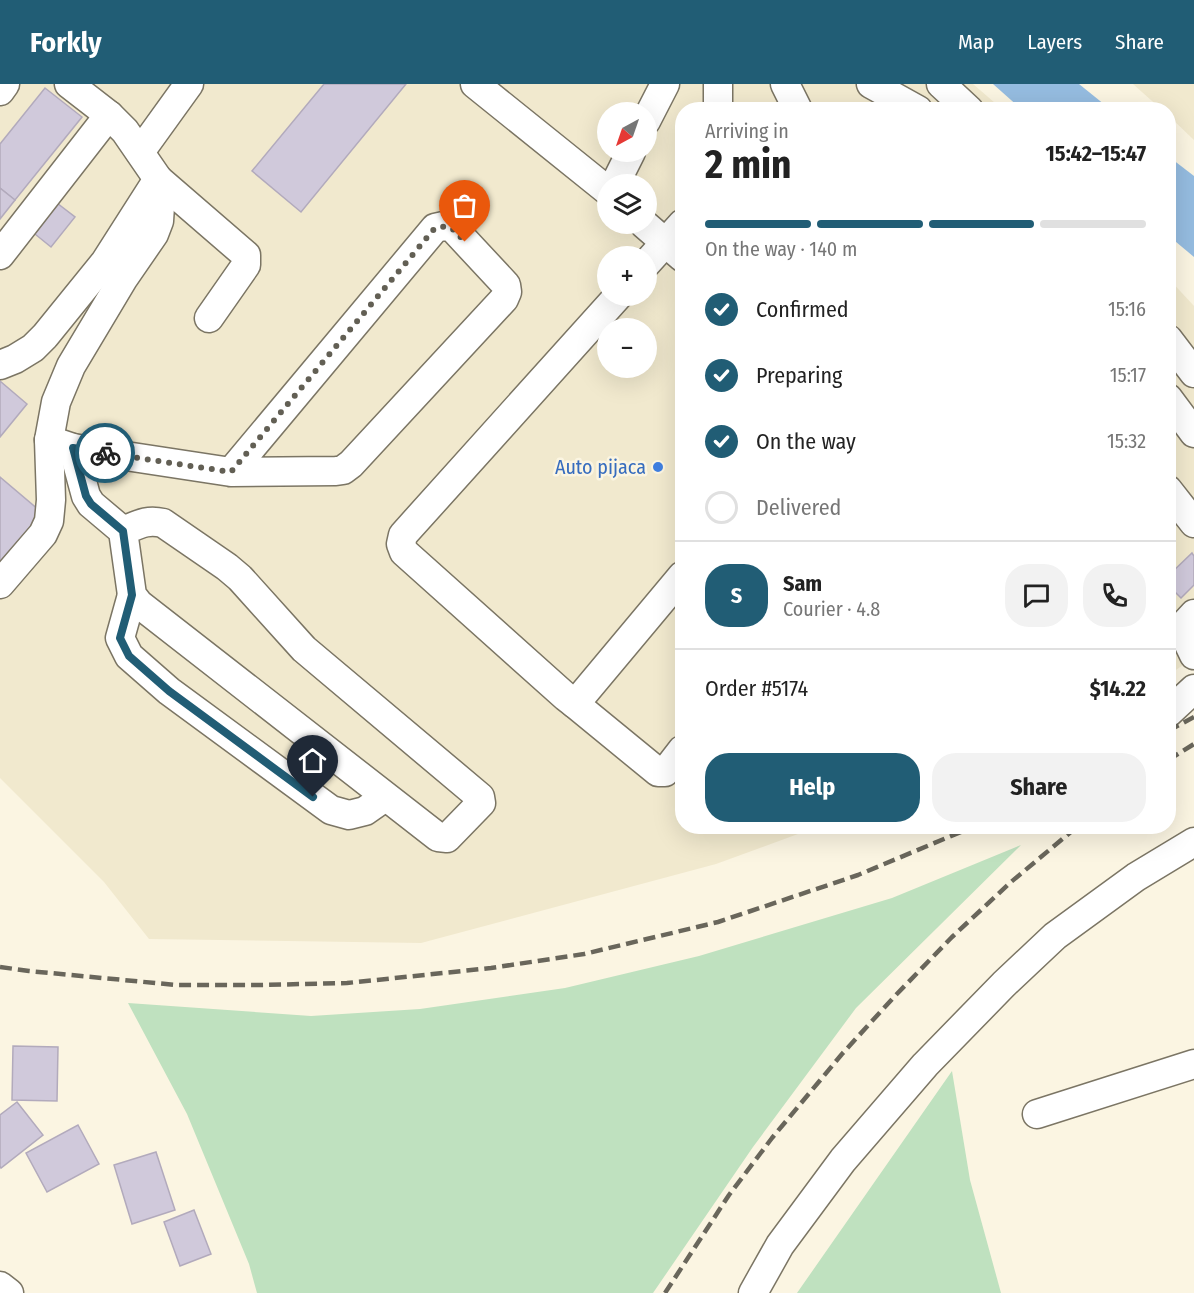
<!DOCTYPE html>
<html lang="en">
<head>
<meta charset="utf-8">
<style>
	:root { --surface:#fff; --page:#f2f2f2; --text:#222; --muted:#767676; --line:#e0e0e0; --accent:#215d75 }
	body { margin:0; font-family:"Fira Sans Condensed",sans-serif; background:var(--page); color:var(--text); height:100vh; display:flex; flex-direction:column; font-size:22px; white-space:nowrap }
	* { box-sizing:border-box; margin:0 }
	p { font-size:20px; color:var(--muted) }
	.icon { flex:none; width:33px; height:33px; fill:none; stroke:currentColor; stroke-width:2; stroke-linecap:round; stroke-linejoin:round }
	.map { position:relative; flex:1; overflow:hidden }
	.drawer { position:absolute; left:675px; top:18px; width:501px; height:732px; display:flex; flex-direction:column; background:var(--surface); border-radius:24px; box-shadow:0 6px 24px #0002 }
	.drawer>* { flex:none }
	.needle { width:39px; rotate:220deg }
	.controls { position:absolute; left:597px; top:18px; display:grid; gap:12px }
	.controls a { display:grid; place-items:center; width:60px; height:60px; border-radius:50%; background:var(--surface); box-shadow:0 6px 24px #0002; font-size:30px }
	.pin { position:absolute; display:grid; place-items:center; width:51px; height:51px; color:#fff; margin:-62px -26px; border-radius:50% 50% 50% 0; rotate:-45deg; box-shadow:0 0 6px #0007 }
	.pin .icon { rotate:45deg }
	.courier { position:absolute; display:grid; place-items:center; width:60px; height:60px; margin:-30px; border:4px solid #215d75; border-radius:50%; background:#fff; color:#222; box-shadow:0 2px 8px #0007 }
	.headline em { font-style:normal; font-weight:700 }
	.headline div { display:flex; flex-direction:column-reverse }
	.headline { display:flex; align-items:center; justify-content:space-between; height:102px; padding:0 30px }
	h1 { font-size:39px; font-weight:700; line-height:45px }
	.bar { display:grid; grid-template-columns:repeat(4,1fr); gap:9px 6px; align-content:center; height:72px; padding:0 30px }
	.bar i { height:8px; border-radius:4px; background:var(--line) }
	.bar .current { background:var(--accent) }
	.bar p { grid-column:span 4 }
	.line { display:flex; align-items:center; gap:15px; padding:0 30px; border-top:2px solid var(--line) }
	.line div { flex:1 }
	.round { display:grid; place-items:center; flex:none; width:63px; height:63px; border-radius:24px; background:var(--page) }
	ol { padding:0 30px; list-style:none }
	li { display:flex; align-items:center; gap:18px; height:66px }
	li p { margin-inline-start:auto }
	li .icon { padding:6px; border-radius:50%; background:var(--accent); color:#fff; stroke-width:4 }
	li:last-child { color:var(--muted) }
	li i { width:33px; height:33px; border:3px solid var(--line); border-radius:50% }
	.button { display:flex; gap:12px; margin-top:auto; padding:12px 30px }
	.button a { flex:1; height:69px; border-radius:24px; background:var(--accent); color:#fff; font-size:24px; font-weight:700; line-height:69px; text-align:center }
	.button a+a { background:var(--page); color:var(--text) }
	header { display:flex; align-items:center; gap:36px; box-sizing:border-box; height:84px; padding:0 30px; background:var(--accent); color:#fff }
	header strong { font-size:28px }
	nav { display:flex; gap:33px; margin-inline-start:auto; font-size:21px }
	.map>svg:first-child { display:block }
</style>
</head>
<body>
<header>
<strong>Forkly</strong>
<nav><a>Map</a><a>Layers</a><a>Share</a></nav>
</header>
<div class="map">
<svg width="1194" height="1209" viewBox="0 0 1194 1209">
	<rect width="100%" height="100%" fill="#fbf5e2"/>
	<!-- built -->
	<g fill="#f1e9ce" fill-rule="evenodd">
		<path d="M0 0H973L1002 25 682 26V742L817 743 716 780 421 859 149 855 104 798 0 694ZM608 28H646V68H608ZM608 100H646V140H608ZM608 172H646V212H608ZM608 244H646V284H608Z"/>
		<path d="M1133 0H1194V56L1169 32 1168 26 1161 25Z"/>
		<path d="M1168 194 1194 222V573L1169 591Z"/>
	</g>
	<!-- green -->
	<g fill="#bfe1bf">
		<path d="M1021 761 856 924 753 1063 653 1209H257L249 1180 187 1030 128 919 311 932 420 925 565 904 699 872 892 814Z"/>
		<path d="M952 987 970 1096 1001 1209H797Z"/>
	</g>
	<!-- water -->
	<g fill="#95bce0">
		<path d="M993 0H1079L1110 25H1021Z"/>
		<path d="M1168 72 1194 92V173L1169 152Z"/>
	</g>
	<!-- building -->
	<g fill="#d0c9db" stroke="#b2aabc" stroke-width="1.5">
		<path d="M324 0H406L301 128 252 87Z"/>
		<path d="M45 4 82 33 15 116 0 104V60Z"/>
		<path d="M0 104 15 116 0 135Z"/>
		<path d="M53 116 75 133 51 163 30 146Z"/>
		<path d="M0 297 27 320 0 353Z"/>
		<path d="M0 393 46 432 0 486Z"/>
		<path d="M1192 469 1194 472V501L1181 514 1168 501V492Z"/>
		<path d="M13 962 58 963 57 1017 12 1016Z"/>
		<path d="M17 1018 43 1051 1 1084 0 1082V1031Z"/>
		<path d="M78 1041 99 1080 47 1108 26 1069Z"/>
		<path d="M156 1068 175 1126 132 1140 114 1081Z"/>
		<path d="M194 1126 211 1170 180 1182 164 1138Z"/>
	</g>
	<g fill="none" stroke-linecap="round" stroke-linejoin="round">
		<!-- minor casing -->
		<g stroke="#7b7564" stroke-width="31">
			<g id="minor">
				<path d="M475 0 608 107"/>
				<path d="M718 0V26"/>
				<path d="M785 0 798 26"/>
				<path d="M871 0 918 26"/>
				<path d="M941 0 969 26"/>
				<path d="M0 7 5 0"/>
				<path d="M646 37 665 0"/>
				<path d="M140 68 189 0"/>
				<path d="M615 100 631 68"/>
				<path d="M644 140 682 173"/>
				<path d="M0 171 109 31"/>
				<path d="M646 180 682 140"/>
				<path d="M618 212 403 451 401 460 404 468 566 613 575 620 682 492"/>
				<path d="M1168 255 1194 289"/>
				<path d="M0 281 15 275 33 264 45 252 105 178 158 95 246 171V181L209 234"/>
				<path d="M1168 314 1194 349"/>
				<path d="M49 356 73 364 231 388 336 387 343 386 351 380 504 215 507 208 506 201 452 143 444 142 435 144 231 388"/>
				<path d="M73 364 86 412 91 420 123 447 132 511 139 520 438 753 447 754 481 719 480 713 304 565 240 494 227 483 163 439C146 435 138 441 123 447"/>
				<path d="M1168 406 1194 439"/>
				<path d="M0 500 43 450 49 437 51 416 49 356 56 318 71 282 123 195 154 150 159 137 160 122 158 95 125 47 109 31 69 0"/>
				<path d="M132 511 120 554 129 572 169 607 331 726 349 731 365 727 385 713"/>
				<path d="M1194 530 1181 544 1194 571"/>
				<path d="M575 620 658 688H665L682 666"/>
				<path d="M1168 629 1194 605"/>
				<path d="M1037 1030 1194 980"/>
				<path d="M0 1202 9 1209"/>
				<path d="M753 1209 780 1161 843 1076 925 981 1004 900 1055 852 1136 793 1194 758"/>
			</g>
		</g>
		<!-- minor -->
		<use href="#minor" stroke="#fff" stroke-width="28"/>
		<!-- rail -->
		<g stroke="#69665b" stroke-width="4.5" stroke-dasharray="12 6" stroke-linecap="butt">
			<path d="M1168 647 1194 633"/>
			<path d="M1168 676 1194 660"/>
			<path d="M0 883 29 887 176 901H260L347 899 491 884 584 870 718 838 858 791 975 742"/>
			<path d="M665 1209 729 1111 772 1054 842 970 894 913 952 853 1011 798 1078 742"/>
		</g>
	</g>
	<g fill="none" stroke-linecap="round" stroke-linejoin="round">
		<!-- done -->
		<path stroke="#625f54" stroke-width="6" stroke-dasharray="0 10.8" d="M105 369 231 388 435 144C452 140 454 146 465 158"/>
		<!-- route -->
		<path stroke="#215d75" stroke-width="8" d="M105 369 73 364 86 412 91 420 123 447 132 511 120 554 129 572 169 607 313 713"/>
	</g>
	<!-- markers -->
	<circle fill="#3f7fe0" stroke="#fbf5e2" stroke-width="2" cx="658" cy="383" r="6"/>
	<g text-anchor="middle" stroke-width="5" stroke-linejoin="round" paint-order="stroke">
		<!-- shop labels -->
		<g font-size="20" fill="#366cbe" stroke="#fbf5e2" text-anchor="end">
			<text x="646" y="390">Auto pijaca</text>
		</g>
	</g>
</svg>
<div class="controls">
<a><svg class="needle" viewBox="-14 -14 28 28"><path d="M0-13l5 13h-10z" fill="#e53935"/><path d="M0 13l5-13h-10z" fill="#767676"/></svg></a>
<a><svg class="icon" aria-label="layers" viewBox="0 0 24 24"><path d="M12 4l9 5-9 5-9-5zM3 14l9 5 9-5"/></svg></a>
<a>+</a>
<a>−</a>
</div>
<div class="pin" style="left:465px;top:158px;background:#ea580c"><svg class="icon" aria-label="bag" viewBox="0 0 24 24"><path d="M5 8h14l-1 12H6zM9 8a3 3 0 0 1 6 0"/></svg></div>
<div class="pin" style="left:313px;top:713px;background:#1f2937"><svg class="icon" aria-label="home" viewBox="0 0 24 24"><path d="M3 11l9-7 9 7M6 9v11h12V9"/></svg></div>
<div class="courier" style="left:105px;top:369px"><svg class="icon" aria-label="bike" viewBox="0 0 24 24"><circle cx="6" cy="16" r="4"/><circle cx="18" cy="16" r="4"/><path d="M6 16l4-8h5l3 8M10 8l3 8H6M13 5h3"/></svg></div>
<section class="drawer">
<div class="headline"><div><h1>2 min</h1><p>Arriving in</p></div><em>15:42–15:47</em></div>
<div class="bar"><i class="current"></i><i class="current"></i><i class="current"></i><i></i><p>On the way · 140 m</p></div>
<ol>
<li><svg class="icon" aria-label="check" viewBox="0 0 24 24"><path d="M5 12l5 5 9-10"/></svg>Confirmed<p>15:16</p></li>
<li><svg class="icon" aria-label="check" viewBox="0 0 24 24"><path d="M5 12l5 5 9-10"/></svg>Preparing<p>15:17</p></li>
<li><svg class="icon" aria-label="check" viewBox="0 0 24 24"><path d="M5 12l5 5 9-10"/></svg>On the way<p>15:32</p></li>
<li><i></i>Delivered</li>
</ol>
<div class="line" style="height:108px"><b class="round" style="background:var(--accent);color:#fff">S</b><div><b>Sam</b><p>Courier · 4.8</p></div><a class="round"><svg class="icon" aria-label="chat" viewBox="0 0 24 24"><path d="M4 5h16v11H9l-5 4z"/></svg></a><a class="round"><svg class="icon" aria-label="phone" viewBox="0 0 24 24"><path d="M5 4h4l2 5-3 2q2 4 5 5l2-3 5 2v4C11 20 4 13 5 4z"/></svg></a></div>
<div class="line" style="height:78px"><div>Order #5174</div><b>$14.22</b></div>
<div class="button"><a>Help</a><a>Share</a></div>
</section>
</div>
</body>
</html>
